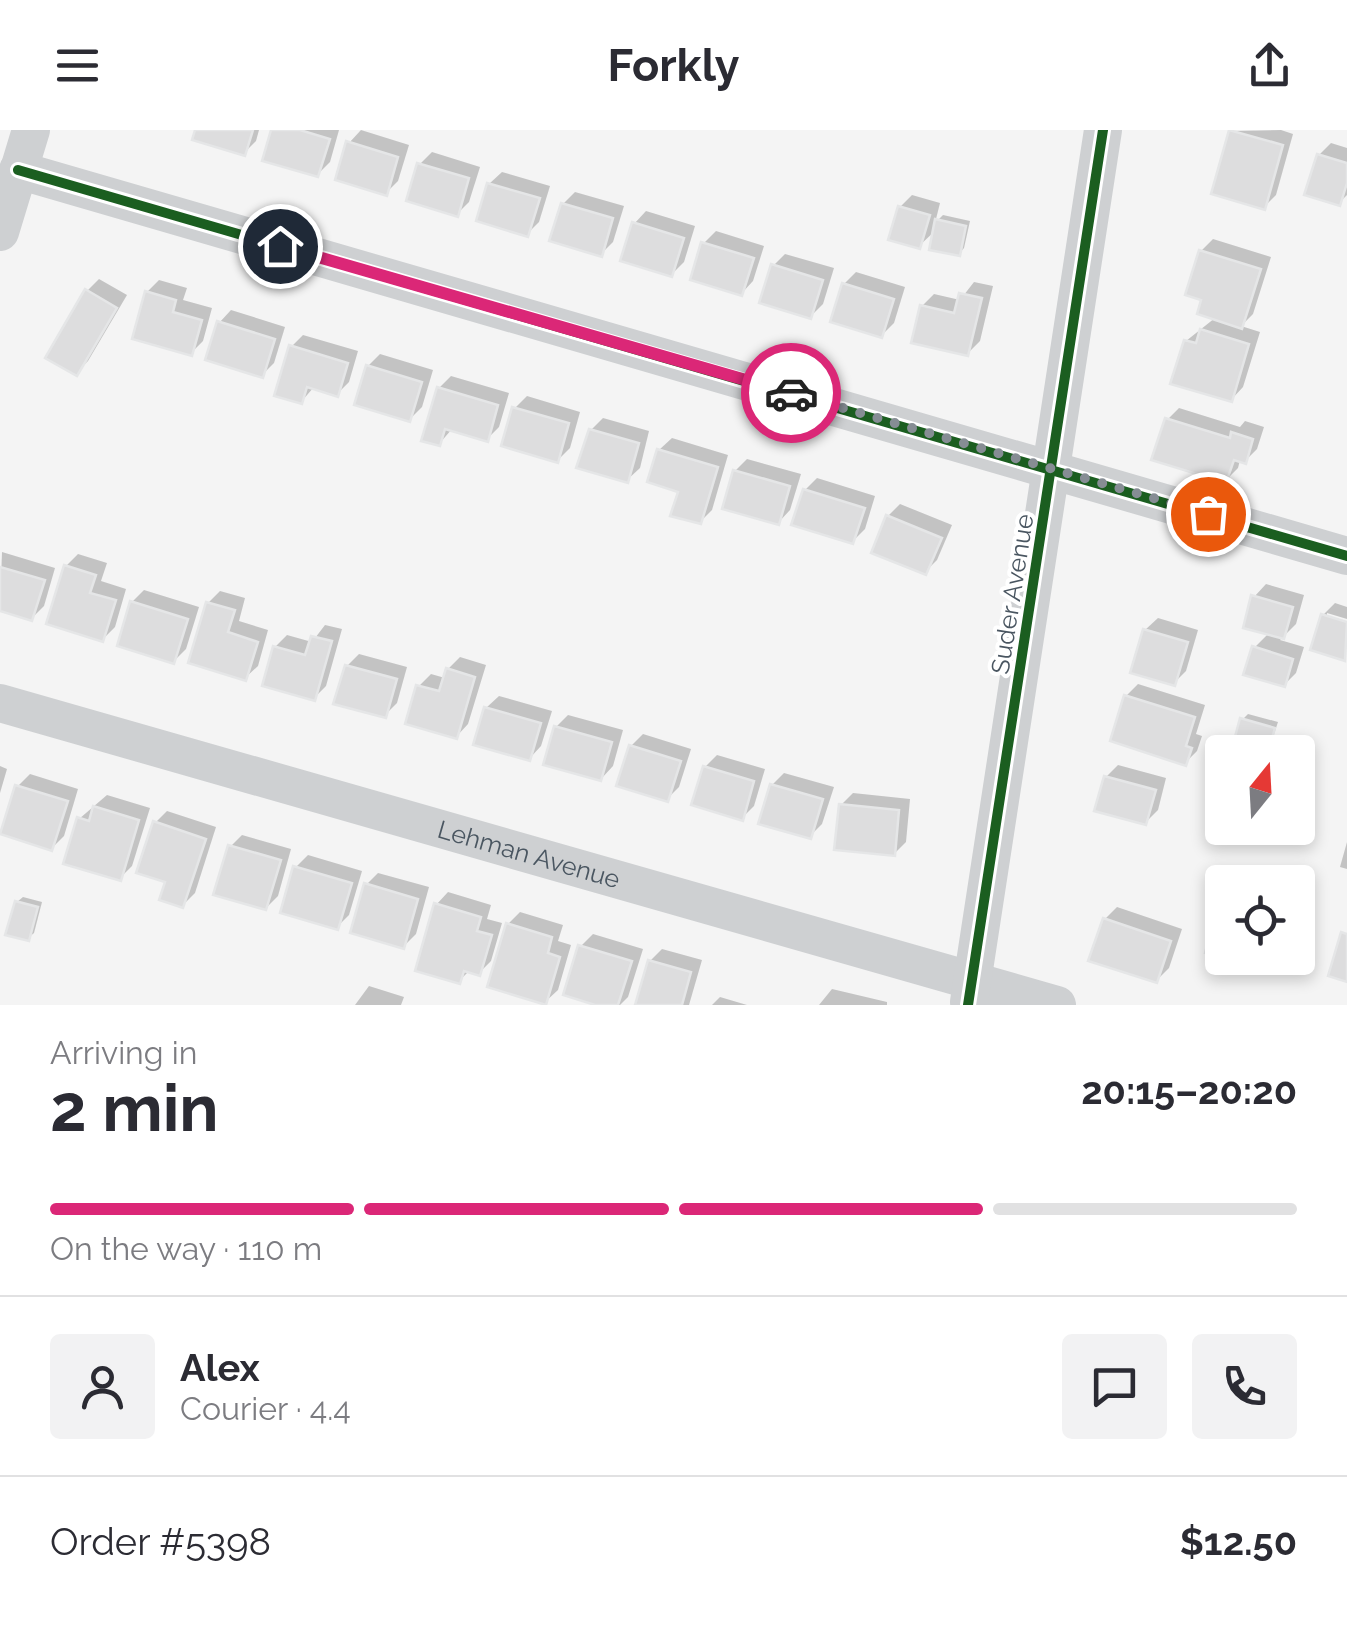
<!DOCTYPE html>
<html lang="en">
<head>
<meta charset="utf-8">
<style>
	:root { --surface:#fff; --page:#f2f2f3; --text:#2b2b33; --muted:#7c7c81; --line:#e1e1e2; --accent:#db2777 }
	body { margin:0; font-family:Raleway,sans-serif; background:var(--page); color:var(--text); height:100vh; display:flex; flex-direction:column; font-size:38px; white-space:nowrap }
	* { box-sizing:border-box; margin:0 }
	p { font-size:32px; color:var(--muted) }
	.icon { flex:none; width:55px; height:55px; fill:none; stroke:currentColor; stroke-width:2; stroke-linecap:round; stroke-linejoin:round }
	.map { position:relative; height:875px; overflow:hidden }
	.sheet { display:flex; flex-direction:column; background:var(--surface); flex:1 }
	.sheet>* { flex:none }
	.needle { width:65px; rotate:18deg }
	.buttons { position:absolute; left:1205px; top:605px; display:grid; gap:20px }
	.buttons a { display:grid; place-items:center; width:110px; height:110px; border-radius:10px; background:var(--surface); box-shadow:0 5px 15px #0003; font-size:50px }
	.pin { position:absolute; display:grid; place-items:center; width:85px; height:85px; color:#fff; margin:-42px; border:5px solid #fff; border-radius:50%; box-shadow:0 2px 10px #0007 }
	.courier { position:absolute; display:grid; place-items:center; width:100px; height:100px; margin:-50px; border:8px solid #db2777; border-radius:50%; background:#fff; color:#222; box-shadow:0 2px 12px #0007 }
	.overview em { font-style:normal; font-weight:700 }
	.overview div { display:flex; flex-direction:column-reverse }
	.overview { display:flex; align-items:center; justify-content:space-between; height:170px; padding:0 50px }
	h1 { font-size:65px; font-weight:700; line-height:75px }
	.bar { display:grid; grid-template-columns:repeat(4,1fr); gap:15px 10px; align-content:center; height:120px; padding:0 50px }
	.bar i { height:12px; border-radius:8px; background:var(--line) }
	.bar .active { background:var(--accent) }
	.bar p { grid-column:span 4 }
	.line { display:flex; align-items:center; gap:25px; padding:0 50px; border-top:2px solid var(--line) }
	.line div { flex:1 }
	.round { display:grid; place-items:center; flex:none; width:105px; height:105px; border-radius:10px; background:var(--page) }
	header { display:flex; justify-content:space-between; align-items:center; height:130px; padding:0 50px; background:var(--surface); font-size:45px; font-weight:700 }
	.map>svg:first-child { display:block }
</style>
</head>
<body>
<header><svg class="icon" aria-label="menu" viewBox="0 0 24 24"><path d="M4 6h16M4 12h16M4 18h16"/></svg>Forkly<svg class="icon" aria-label="share" viewBox="0 0 24 24"><path d="M12 15V3M7 8l5-5 5 5M5 13v7h14v-7"/></svg></header>
<div class="map">
<svg width="1347" height="875" viewBox="0 0 1347 875">
	<rect width="100%" height="100%" fill="#f4f4f4"/>
	<!-- shadow -->
	<g fill="#0003">
		<path d="M198 0H259L256 11 244 23Z"/>
		<path d="M273 0H339L330 32 318 44Z"/>
		<path d="M361 0 409 15 398 51 386 63 349 13Z"/>
		<path d="M1281 0 1293 4 1276 65 1264 77 1231 1Z"/>
		<path d="M1331 13 1347 18V65L1339 73 1319 25Z"/>
		<path d="M432 22 480 37 469 72 457 84 420 34Z"/>
		<path d="M502 42 550 56 539 92 527 104 489 54Z"/>
		<path d="M575 62 624 76 613 112 601 124 563 74Z"/>
		<path d="M912 65 940 73 935 93 943 85 970 91 964 118 959 124 936 100 919 116 900 77Z"/>
		<path d="M646 81 695 96 684 132 672 144 634 94Z"/>
		<path d="M716 101 764 116 753 151 741 164 704 113Z"/>
		<path d="M1213 109 1271 127 1253 184 1241 196 1260 202 1243 257 1231 270 1186 211 1215 188 1205 168 1201 121Z"/>
		<path d="M785 124 834 138 823 174 811 186 773 136Z"/>
		<path d="M856 142 905 157 894 193 882 205 844 154Z"/>
		<path d="M99 149 127 165 88 231 76 243 87 161Z"/>
		<path d="M159 150 187 158 183 170 212 178 203 211 191 223 147 162Z"/>
		<path d="M974 152 993 156 980 211 967 224 922 176 934 164 960 170Z"/>
		<path d="M231 180 285 197 274 233 262 245 219 193Z"/>
		<path d="M303 205 358 221 349 252 337 264 314 257 301 272 291 217Z"/>
		<path d="M380 224 433 240 422 277 410 289 368 236Z"/>
		<path d="M451 246 509 263 499 297 487 309 452 299 439 314V258Z"/>
		<path d="M527 266 580 282 570 318 558 330 515 278Z"/>
		<path d="M1179 278 1240 297 1245 291 1264 297 1257 319 1245 331 1240 330 1238 338 1226 350 1167 290Z"/>
		<path d="M603 288 649 301 640 338 627 350 591 300Z"/>
		<path d="M672 308 728 325 712 380 700 392 659 320Z"/>
		<path d="M747 329 801 344 790 380 778 393 735 341Z"/>
		<path d="M817 348 875 366 865 399 853 411 805 360Z"/>
		<path d="M900 374 952 395 937 430 925 442 888 386Z"/>
		<path d="M2 422 55 438 44 476 32 488 0 478Z"/>
		<path d="M78 424 107 433 101 451 126 459 115 497 103 509 66 436Z"/>
		<path d="M1266 454 1304 465 1296 494 1280 510 1304 517 1296 543 1284 555 1254 518 1269 503 1254 467Z"/>
		<path d="M144 460 199 477 186 519 174 531 132 472Z"/>
		<path d="M220 461 245 468 239 491 268 500 258 536 245 548 208 473Z"/>
		<path d="M1335 473 1347 477V489L1327 483V488L1347 495 1344 528 1323 485Z"/>
		<path d="M1158 488 1198 500 1186 541 1174 553 1145 500Z"/>
		<path d="M325 495 342 499 326 556 314 568 275 517 287 505 312 512Z"/>
		<path d="M359 524 407 537 397 573 385 585 347 536Z"/>
		<path d="M460 527 486 535 468 594 456 607 419 556 431 544 445 548 448 539Z"/>
		<path d="M1138 554 1205 575 1196 604 1202 606 1197 621 1185 633 1126 566Z"/>
		<path d="M499 566 552 581 541 616 529 629 486 578Z"/>
		<path d="M1248 584 1278 592 1268 622 1235 616 1243 589Z"/>
		<path d="M568 585 623 600 613 636 601 649 556 597Z"/>
		<path d="M643 604 691 619 679 657 667 669 631 616Z"/>
		<path d="M717 625 765 639 754 676 742 688 705 637Z"/>
		<path d="M1118 635 1166 648 1158 680 1146 692 1106 647Z"/>
		<path d="M0 636 7 639 0 663Z"/>
		<path d="M784 643 834 657 822 694 810 706 772 655Z"/>
		<path d="M30 644 78 659 64 706 52 718 18 656Z"/>
		<path d="M853 663 910 669 906 712 894 724 841 675Z"/>
		<path d="M107 665 150 678 132 736 120 748 79 689Z"/>
		<path d="M167 681 216 697 195 763 183 775 168 750 155 693Z"/>
		<path d="M242 705 291 719 278 766 266 778 230 717Z"/>
		<path d="M1347 712V739L1340 737Z"/>
		<path d="M308 725 362 741 349 785 337 797 296 737Z"/>
		<path d="M378 743 429 757 416 804 404 816 366 755Z"/>
		<path d="M448 762 491 775 487 789 502 793 491 831 479 843 470 840 459 851 436 775Z"/>
		<path d="M23 767 42 772 34 803 28 808 17 772Z"/>
		<path d="M1117 777 1182 799 1169 838 1156 851 1105 789Z"/>
		<path d="M520 782 563 795 558 811 571 815 558 860 545 872 508 794Z"/>
		<path d="M593 804 643 819 628 867 620 875H603L581 816Z"/>
		<path d="M662 819 702 830 689 875H638L650 831Z"/>
		<path d="M369 856 404 867 401 875H355Z"/>
		<path d="M832 859 887 872V875H819Z"/>
		<path d="M720 867 747 875H712Z"/>
	</g>
	<!-- building -->
	<g fill="#ddddde" stroke="#e5e6e7" stroke-width="2.5">
		<path d="M195 0H253L245 26 192 10Z"/>
		<path d="M271 0H300L330 9 318 47 262 31Z"/>
		<path d="M1229 0 1283 15 1265 80 1211 64Z"/>
		<path d="M346 11 398 27 387 66 335 50Z"/>
		<path d="M1317 24 1347 33V53L1340 76 1304 65Z"/>
		<path d="M417 33 469 48 458 87 406 71Z"/>
		<path d="M487 53 540 68 528 107 476 91Z"/>
		<path d="M561 73 613 88 602 127 549 111Z"/>
		<path d="M898 76 930 85 920 119 888 110Z"/>
		<path d="M935 89 966 96 960 126 929 120Z"/>
		<path d="M632 92 684 108 672 147 620 131Z"/>
		<path d="M701 112 754 128 742 166 690 150Z"/>
		<path d="M1199 120 1261 139 1242 199 1197 184 1201 170 1185 165Z"/>
		<path d="M771 134 823 150 811 189 759 173Z"/>
		<path d="M842 153 894 169 882 208 830 192Z"/>
		<path d="M85 159 117 178 77 246 45 228Z"/>
		<path d="M145 161 176 170 173 182 202 190 192 226 132 209Z"/>
		<path d="M959 163 982 168 968 226 911 213 920 175 954 183Z"/>
		<path d="M217 191 275 209 263 248 205 230Z"/>
		<path d="M1200 199 1249 214 1232 272 1170 254 1184 210 1196 213Z"/>
		<path d="M289 215 348 233 338 267 307 257 302 274 274 266Z"/>
		<path d="M366 235 422 252 410 292 354 275Z"/>
		<path d="M437 257 498 275 488 312 445 299 440 316 421 311Z"/>
		<path d="M512 277 569 293 558 333 501 316Z"/>
		<path d="M1165 288 1230 308 1231 302 1253 309 1246 334 1234 330 1226 353 1151 330Z"/>
		<path d="M589 299 639 313 628 353 576 338Z"/>
		<path d="M657 319 718 337 701 394 670 386 678 362 647 352Z"/>
		<path d="M733 340 790 356 779 395 722 379Z"/>
		<path d="M803 359 865 378 853 414 791 395Z"/>
		<path d="M886 385 942 408 926 445 871 423Z"/>
		<path d="M64 435 96 445 90 463 116 470 103 512 46 494Z"/>
		<path d="M0 437 45 450 32 491 0 481Z"/>
		<path d="M1251 465 1293 477 1284 509 1243 498Z"/>
		<path d="M130 471 188 489 174 534 117 516Z"/>
		<path d="M206 472 235 480 228 502 258 512 246 551 188 533Z"/>
		<path d="M1321 484 1347 492 1345 531 1310 520Z"/>
		<path d="M1143 499 1188 512 1175 556 1130 543Z"/>
		<path d="M311 506 332 511 315 571 262 556 273 516 305 525Z"/>
		<path d="M1252 516 1293 529 1285 557 1243 545Z"/>
		<path d="M345 535 397 549 386 588 333 574Z"/>
		<path d="M446 538 475 547 457 609 405 594 416 555 439 561Z"/>
		<path d="M1124 565 1195 587 1186 616 1192 618 1186 636 1110 611Z"/>
		<path d="M484 577 541 593 530 631 473 615Z"/>
		<path d="M1240 588 1275 598 1268 622H1248L1232 618Z"/>
		<path d="M554 596 612 612 601 651 543 635Z"/>
		<path d="M629 615 681 631 668 672 616 656Z"/>
		<path d="M703 636 754 651 743 691 691 675Z"/>
		<path d="M1104 646 1156 660 1146 695 1094 681Z"/>
		<path d="M770 654 823 669 811 709 758 694Z"/>
		<path d="M15 655 68 671 52 721 0 704Z"/>
		<path d="M839 674 899 680 895 726 834 720Z"/>
		<path d="M93 676 139 690 121 751 63 734 77 687 89 691Z"/>
		<path d="M153 691 206 709 183 778 159 770 165 752 136 743Z"/>
		<path d="M228 715 281 730 266 780 213 765Z"/>
		<path d="M293 736 352 753 338 800 280 783Z"/>
		<path d="M364 753 418 769 404 819 350 803Z"/>
		<path d="M15 771 38 777 29 811 5 805Z"/>
		<path d="M434 773 481 787 477 801 492 805 480 846 464 841 460 854 415 841Z"/>
		<path d="M1216 785 1222 787V828H1248L1246 836 1205 823Z"/>
		<path d="M1103 788 1171 811 1157 853 1088 831Z"/>
		<path d="M506 793 552 807 548 823 560 827 546 875 487 857Z"/>
		<path d="M1341 802 1347 804V852L1328 846Z"/>
		<path d="M578 815 632 831 618 875H595L563 865Z"/>
		<path d="M648 830 691 842 682 875H635Z"/>
	</g>
	<g fill="none" stroke-linecap="round" stroke-linejoin="round">
		<!-- minor -->
		<g stroke="#ced0d2" stroke-width="38">
			<path d="M18 40 1347 426"/>
			<path d="M0 102 31 0"/>
			<path id="s1" d="M0 573 1057 875"/>
			<path d="M969 872 1103 0"/>
		</g>
		<!-- cycleway casing -->
		<g stroke="#fff" stroke-width="16">
			<g id="cycleway">
				<path d="M18 40 1347 426"/>
				<path d="M968 875 1103 0"/>
			</g>
		</g>
		<!-- cycleway -->
		<use href="#cycleway" stroke="#1b5e20" stroke-width="10"/>
	</g>
	<g fill="none" stroke-linecap="round" stroke-linejoin="round">
		<!-- done -->
		<path stroke="#868d94" stroke-width="10" stroke-dasharray="0 18" d="M791 263 1208 384"/>
		<!-- route -->
		<path stroke="#db2777" stroke-width="12" d="M280 116 791 263"/>
	</g>
	<g text-anchor="middle" stroke-width="8" stroke-linejoin="round" paint-order="stroke">
		<!-- street labels -->
		<g font-size="25" fill="#4a5661" stroke="#fff">
			<text transform="translate(1012 464) rotate(-81)" y="9">Suder Avenue</text>
			<text dy="9" stroke="none"><textPath href="#s1" startOffset="550">Lehman Avenue</textPath></text>
		</g>
	</g>
</svg>
<div class="buttons">
<a><svg class="needle" viewBox="-14 -14 28 28"><path d="M0-13l5 13h-10z" fill="#e53935"/><path d="M0 13l5-13h-10z" fill="#7c7c81"/></svg></a>
<a><svg class="icon" aria-label="locate" viewBox="0 0 24 24"><circle cx="12" cy="12" r="6"/><path d="M12 2v4M12 18v4M2 12h4M18 12h4"/></svg></a>
</div>
<div class="pin" style="left:1208px;top:384px;background:#ea580c"><svg class="icon" aria-label="bag" viewBox="0 0 24 24"><path d="M5 8h14l-1 12H6zM9 8a3 3 0 0 1 6 0"/></svg></div>
<div class="pin" style="left:280px;top:116px;background:#1f2937"><svg class="icon" aria-label="home" viewBox="0 0 24 24"><path d="M3 11l9-7 9 7M6 9v11h12V9"/></svg></div>
<div class="courier" style="left:791px;top:263px"><svg class="icon" aria-label="car" viewBox="0 0 24 24"><path d="M5 17H2v-5l4-1 3-4h7l3 4 3 1v5h-3M9 17h6M6 11h13"/><circle cx="7" cy="17" r="2"/><circle cx="17" cy="17" r="2"/></svg></div>
</div>
<section class="sheet">
<div class="overview"><div><h1>2 min</h1><p>Arriving in</p></div><em>20:15–20:20</em></div>
<div class="bar"><i class="active"></i><i class="active"></i><i class="active"></i><i></i><p>On the way · 110 m</p></div>
<div class="line" style="height:180px"><a class="round"><svg class="icon" aria-label="person" viewBox="0 0 24 24"><circle cx="12" cy="8" r="4"/><path d="M4 21q1-7 8-7t8 7"/></svg></a><div><b>Alex</b><p>Courier · 4.4</p></div><a class="round"><svg class="icon" aria-label="chat" viewBox="0 0 24 24"><path d="M4 5h16v11H9l-5 4z"/></svg></a><a class="round"><svg class="icon" aria-label="phone" viewBox="0 0 24 24"><path d="M5 4h4l2 5-3 2q2 4 5 5l2-3 5 2v4C11 20 4 13 5 4z"/></svg></a></div>
<div class="line" style="height:130px"><div>Order #5398</div><b>$12.50</b></div>
</section>
</body>
</html>
